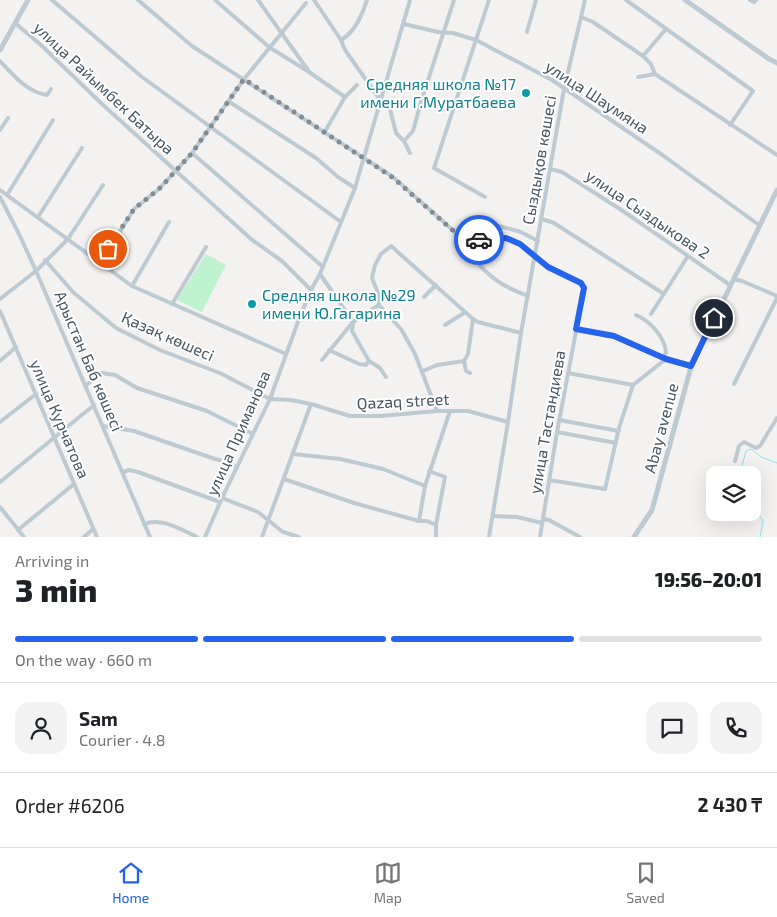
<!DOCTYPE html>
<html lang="en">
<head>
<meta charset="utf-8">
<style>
	:root { --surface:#fff; --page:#f2f2f2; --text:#202124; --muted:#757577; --line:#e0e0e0; --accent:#2563eb }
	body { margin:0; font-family:"Exo 2",sans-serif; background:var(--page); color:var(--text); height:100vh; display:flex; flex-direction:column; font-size:19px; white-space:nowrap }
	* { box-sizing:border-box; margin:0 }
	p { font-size:16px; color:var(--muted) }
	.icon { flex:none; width:28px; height:28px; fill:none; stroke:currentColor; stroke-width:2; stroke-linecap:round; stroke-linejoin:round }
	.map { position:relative; height:537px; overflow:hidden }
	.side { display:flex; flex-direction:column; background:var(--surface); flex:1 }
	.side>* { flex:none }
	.controls { position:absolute; left:706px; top:466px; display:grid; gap:10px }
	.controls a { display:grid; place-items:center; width:55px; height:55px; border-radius:10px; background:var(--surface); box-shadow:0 5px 20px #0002; font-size:25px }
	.pin { position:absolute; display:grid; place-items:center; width:42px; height:42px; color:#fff; margin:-21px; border:2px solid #fff; border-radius:50%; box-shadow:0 1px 5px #0007 }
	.courier { position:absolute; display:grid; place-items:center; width:50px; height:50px; margin:-25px; border:4px solid #2563eb; border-radius:50%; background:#fff; color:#222; box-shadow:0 1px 6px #0007 }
	.head em { font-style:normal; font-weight:800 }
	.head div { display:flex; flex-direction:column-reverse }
	.head { display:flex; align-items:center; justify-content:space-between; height:85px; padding:0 15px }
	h1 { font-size:32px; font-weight:800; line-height:38px }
	.bar { display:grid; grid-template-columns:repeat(4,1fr); gap:8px 5px; align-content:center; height:60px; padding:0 15px }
	.bar i { height:6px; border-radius:4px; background:var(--line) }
	.bar .on { background:var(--accent) }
	.bar p { grid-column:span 4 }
	.line { display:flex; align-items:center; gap:12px; padding:0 15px; border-top:1px solid var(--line) }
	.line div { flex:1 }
	.round { display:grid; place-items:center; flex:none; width:52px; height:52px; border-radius:15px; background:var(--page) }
	.dock { display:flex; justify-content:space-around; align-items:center; height:70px; border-top:1px solid var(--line); background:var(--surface); font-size:14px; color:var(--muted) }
	.dock a { display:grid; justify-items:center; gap:2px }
	.dock .on { color:var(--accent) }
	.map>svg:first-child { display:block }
</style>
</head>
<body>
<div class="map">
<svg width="777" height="537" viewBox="0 0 777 537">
	<rect width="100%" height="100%" fill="#f4f1f1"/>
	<!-- green -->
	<path fill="#bef3ce" d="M206 254 226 265 202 312 177 300Z"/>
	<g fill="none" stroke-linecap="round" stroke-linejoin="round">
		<!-- stream -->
		<g stroke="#88e4f2" stroke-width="1">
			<path d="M746 475 742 466 746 451 751 449 761 457 777 463"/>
			<path d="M752 502 759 508 758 513 763 521 760 537"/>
		</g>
		<!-- minor -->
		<g stroke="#becad1" stroke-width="4">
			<path d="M52 0 142 77 341 222"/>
			<path d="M138 0 192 46 393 177 465 241 506 238 520 244 548 267 581 283 584 289 557 432 540 537"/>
			<path d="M215 0 269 47 309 72 345 97 324 133"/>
			<path d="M258 0 308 70"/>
			<path d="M314 0 341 40 345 50 381 101 390 109 396 133 404 141 410 153"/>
			<path d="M626 0 753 91 730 125"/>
			<path d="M750 0 754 2 756 0"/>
			<path d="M581 17 593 22 643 56 651 64 655 74 670 84 777 155"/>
			<path d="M15 23 41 45 102 104 251 239 282 261 311 290"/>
			<path d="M404 24 438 32 453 33 476 40 552 80 661 154 759 225"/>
			<path d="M527 32 536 0"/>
			<path d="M341 40C355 32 362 15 367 0"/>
			<path d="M643 56 666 29"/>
			<path d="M0 61C13 75 27 92 47 95L51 89"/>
			<path d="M638 77 655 74"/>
			<path d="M345 97 357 85"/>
			<path d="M228 101 316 158 338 177 355 188"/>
			<path d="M0 130 8 118"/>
			<path d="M404 141 413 131 421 102 454 0"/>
			<path d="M192 153 323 267"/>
			<path d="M550 169 562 172 623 211 730 285"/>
			<path d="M0 190 132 286 286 354"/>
			<path d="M7 195 53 120"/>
			<path d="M0 197 20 236 36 271 150 537"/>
			<path d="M485 197 434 168 489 0"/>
			<path d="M38 217 82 148"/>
			<path d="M542 219 554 223 664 294"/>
			<path d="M499 226 521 232 538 241"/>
			<path d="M45 260 73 292 116 328 160 350 222 374 270 399 291 400 311 404 350 416H381L437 411H468L508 422"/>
			<path d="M100 263 134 209 159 189 192 153 244 79 306 3"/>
			<path d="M480 266C496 282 507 288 528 296"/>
			<path d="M320 274 353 322 352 331 369 361 380 368 386 377"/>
			<path d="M733 279 742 281 777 296"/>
			<path d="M132 286 169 222"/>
			<path d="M424 297 436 285"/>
			<path d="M0 299 36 271 68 239 103 185"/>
			<path d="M172 304 206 247"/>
			<path d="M0 311 97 537"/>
			<path d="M651 314 688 256"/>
			<path d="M636 315C650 321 665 337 666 353L663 357"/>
			<path d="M445 325 464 313"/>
			<path d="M576 329 614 336 666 359 691 367"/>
			<path d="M329 350 359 364 366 365 369 361"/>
			<path d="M322 360 353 322 379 305"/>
			<path d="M0 361 16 347"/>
			<path d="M423 371 437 365 464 361"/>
			<path d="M470 373 466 371 464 361 468 354 473 319"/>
			<path d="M568 373 633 385"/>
			<path d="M734 384 777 298"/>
			<path d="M85 386 102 373 115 375 137 388 207 411 253 434"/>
			<path d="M437 411 415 354 401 329 379 305 378 293 372 278 375 265 381 254 391 246 473 319 478 322 521 333"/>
			<path d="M559 420 619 431"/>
			<path d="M0 422 36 394"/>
			<path d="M103 426 134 431 215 459 228 462 237 468"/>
			<path d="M557 432 616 443"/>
			<path d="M293 454 340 459 383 469 425 486"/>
			<path d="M735 461 739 446 744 442 756 448 760 446 777 418"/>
			<path d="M429 471 445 477 436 525V537"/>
			<path d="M123 472 129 470 138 472 220 502"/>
			<path d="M284 479 354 503 419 521H427L436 525"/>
			<path d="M549 480 605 489 619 428 633 385 666 359"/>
			<path d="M0 482 94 405"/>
			<path d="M222 498 258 512 283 532 299 537"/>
			<path d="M0 507 24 537"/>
			<path d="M493 516 517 517 542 523"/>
			<path d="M543 519 549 520 580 537"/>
			<path d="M419 521 425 486 450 411"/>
			<path d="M144 524C162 517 180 529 197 537"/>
			<path d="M18 530 74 484"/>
			<path d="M84 537 93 529"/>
			<path d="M205 537 222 498 270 399 299 319 311 290 320 274 355 188 410 0"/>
			<path d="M262 537 311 404"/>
			<path d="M489 537 508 422 521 333 564 89 585 0"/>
		</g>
		<!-- tertiary -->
		<g stroke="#becad1" stroke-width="5">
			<path d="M685 0 769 59 777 63"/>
			<path d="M0 50 28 0"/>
			<path d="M634 537 652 510 691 367 777 190"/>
		</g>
	</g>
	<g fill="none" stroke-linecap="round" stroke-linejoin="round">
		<!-- done -->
		<path stroke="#848c93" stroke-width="5" stroke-dasharray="0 9" d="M108 249 134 209 159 189 192 153 244 79 392 177 465 241 479 240"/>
		<!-- route -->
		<path stroke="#2563eb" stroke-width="6" d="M479 240 506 238 520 244 548 267 581 283 584 288 576 329 614 336 666 359 691 366 714 318"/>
	</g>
	<!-- markers -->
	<g fill="#0f9aa8" stroke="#fff" stroke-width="2">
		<circle cx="526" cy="93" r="5"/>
		<circle cx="252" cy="304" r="5"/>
	</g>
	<g text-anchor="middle" stroke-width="4" stroke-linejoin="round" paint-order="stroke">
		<!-- culture labels -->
		<g font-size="16" fill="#0d838f" stroke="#fff" text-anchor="end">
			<text x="516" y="90">Средняя школа №17<tspan x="516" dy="18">имени Г.Муратбаева</tspan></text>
			<text x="262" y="301" text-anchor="start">Средняя школа №29<tspan x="262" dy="18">имени Ю.Гагарина</tspan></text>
		</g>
		<!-- street labels -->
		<g font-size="16" fill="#475660" stroke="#fff">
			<text transform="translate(104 88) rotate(43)" y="6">улица Райымбек Батыра</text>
			<text transform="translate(597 97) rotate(33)" y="6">улица Шаумяна</text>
			<text transform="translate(539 160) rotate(-80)" y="6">Сыздықов көшесі</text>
			<text transform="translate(648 214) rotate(34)" y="6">улица Сыздыкова 2</text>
			<text transform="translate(168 336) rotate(24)" y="6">Қазақ көшесі</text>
			<text transform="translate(89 361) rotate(67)" y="6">Арыстан Баб көшесі</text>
			<text transform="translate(403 401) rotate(-3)" y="6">Qazaq street</text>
			<text transform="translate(60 419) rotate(67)" y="6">улица Курчатова</text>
			<text transform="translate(547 422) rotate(-80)" y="6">улица Тастандиева</text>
			<text transform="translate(661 428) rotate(-75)" y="6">Abay avenue</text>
			<text transform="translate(238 433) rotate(-66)" y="6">улица Приманова</text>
		</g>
	</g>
</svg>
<div class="controls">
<a><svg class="icon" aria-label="layers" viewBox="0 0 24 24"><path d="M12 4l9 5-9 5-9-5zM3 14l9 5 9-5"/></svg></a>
</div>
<div class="pin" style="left:108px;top:249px;background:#ea580c"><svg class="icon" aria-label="bag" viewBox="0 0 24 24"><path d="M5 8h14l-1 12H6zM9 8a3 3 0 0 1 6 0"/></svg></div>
<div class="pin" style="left:714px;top:318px;background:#1f2937"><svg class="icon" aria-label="home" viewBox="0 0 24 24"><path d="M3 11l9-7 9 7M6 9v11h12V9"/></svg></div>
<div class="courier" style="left:479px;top:240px"><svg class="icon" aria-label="car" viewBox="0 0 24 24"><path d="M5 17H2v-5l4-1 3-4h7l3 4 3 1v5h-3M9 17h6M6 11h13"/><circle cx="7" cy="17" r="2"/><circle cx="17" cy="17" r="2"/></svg></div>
</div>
<section class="side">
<div class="head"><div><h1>3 min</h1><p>Arriving in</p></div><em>19:56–20:01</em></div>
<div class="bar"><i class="on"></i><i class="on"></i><i class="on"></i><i></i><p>On the way · 660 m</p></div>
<div class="line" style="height:90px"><a class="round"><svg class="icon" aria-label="person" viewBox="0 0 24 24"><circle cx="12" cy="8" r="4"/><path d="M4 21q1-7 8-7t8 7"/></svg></a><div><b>Sam</b><p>Courier · 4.8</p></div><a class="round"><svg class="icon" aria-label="chat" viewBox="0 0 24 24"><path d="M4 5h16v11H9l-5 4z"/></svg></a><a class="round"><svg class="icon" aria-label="phone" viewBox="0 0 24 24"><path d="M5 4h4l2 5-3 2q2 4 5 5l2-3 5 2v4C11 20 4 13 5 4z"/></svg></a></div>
<div class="line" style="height:65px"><div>Order #6206</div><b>2 430 ₸</b></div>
</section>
<nav class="dock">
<a class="on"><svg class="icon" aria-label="home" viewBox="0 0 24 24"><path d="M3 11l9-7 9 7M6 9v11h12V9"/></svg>Home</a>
<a><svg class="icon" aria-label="map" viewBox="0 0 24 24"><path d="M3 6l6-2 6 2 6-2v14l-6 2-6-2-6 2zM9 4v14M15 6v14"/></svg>Map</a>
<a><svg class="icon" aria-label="saved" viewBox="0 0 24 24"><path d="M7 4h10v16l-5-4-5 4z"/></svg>Saved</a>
</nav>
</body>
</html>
